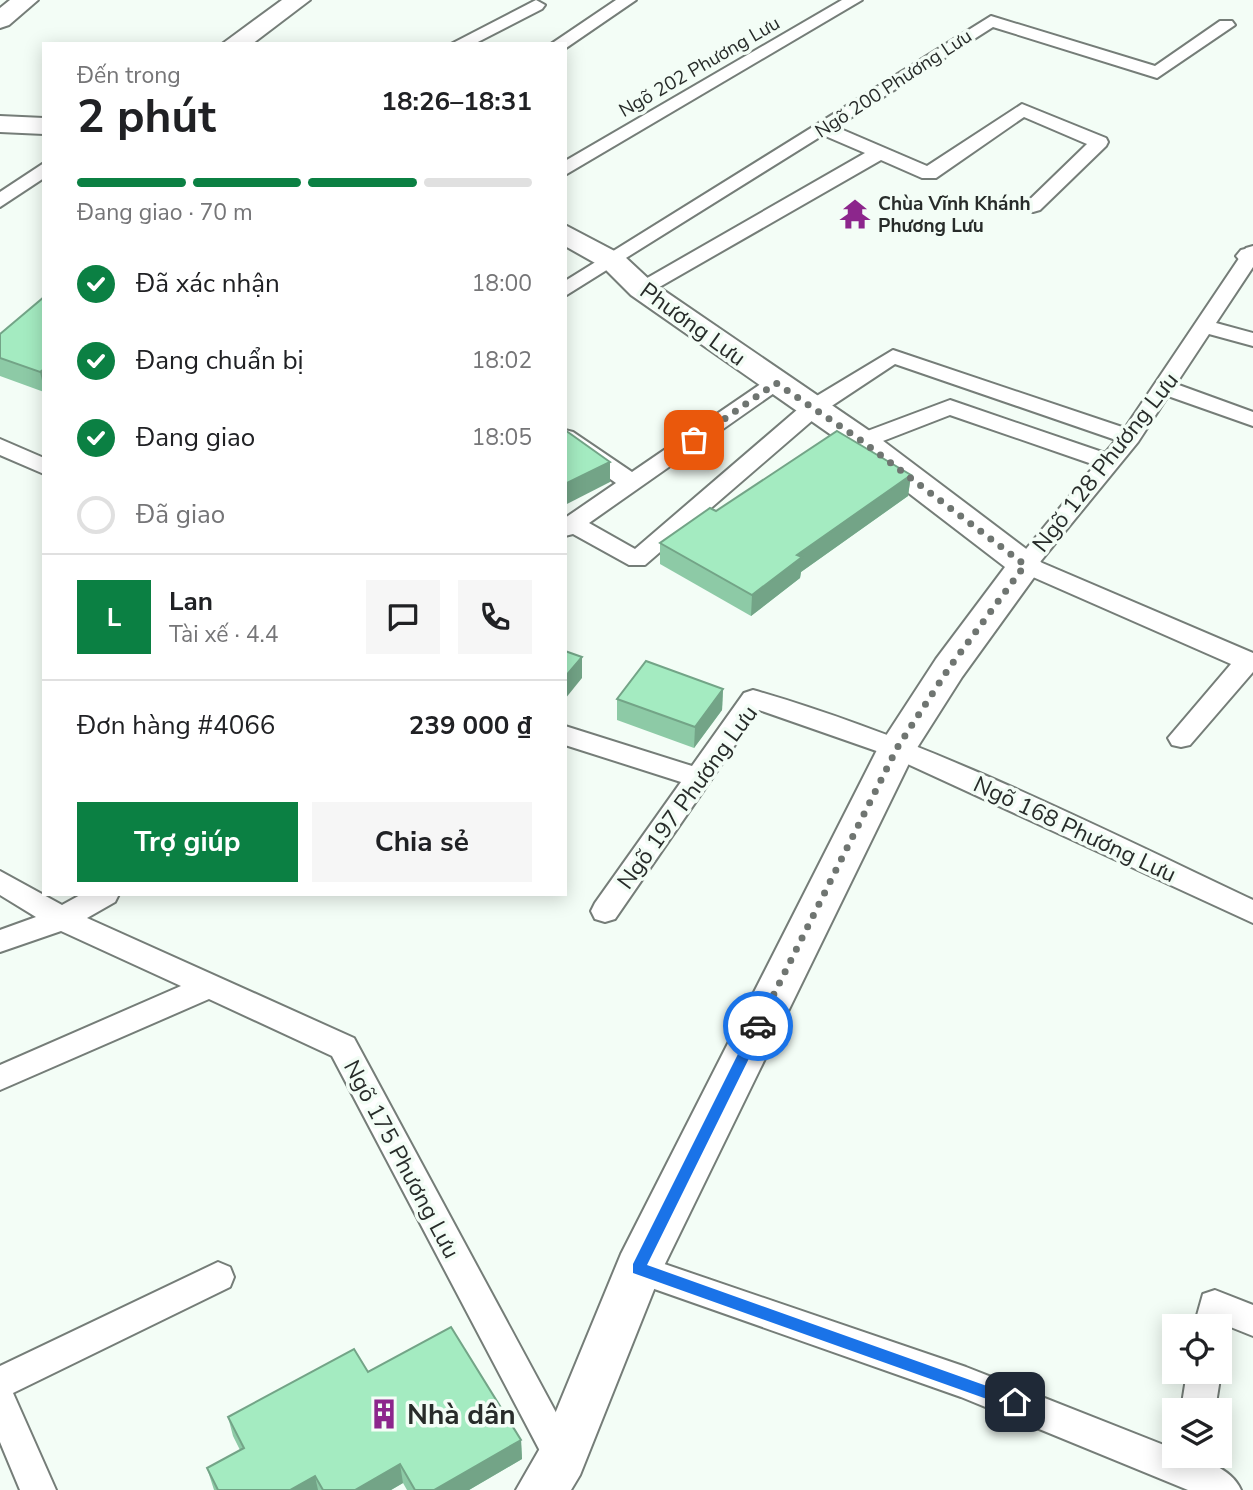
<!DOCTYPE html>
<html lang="vi">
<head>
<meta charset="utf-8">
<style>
	:root { --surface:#fff; --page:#f6f6f6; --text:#202124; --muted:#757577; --line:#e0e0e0; --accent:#0b8043 }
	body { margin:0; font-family:"Nunito Sans",sans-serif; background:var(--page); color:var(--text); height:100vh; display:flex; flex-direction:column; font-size:26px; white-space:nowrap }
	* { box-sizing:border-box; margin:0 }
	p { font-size:23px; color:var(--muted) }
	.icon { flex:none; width:38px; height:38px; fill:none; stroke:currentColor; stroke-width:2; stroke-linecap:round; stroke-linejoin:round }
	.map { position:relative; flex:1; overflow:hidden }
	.sheet { position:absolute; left:42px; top:42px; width:525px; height:854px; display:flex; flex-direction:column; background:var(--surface); border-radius:0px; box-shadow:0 4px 18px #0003 }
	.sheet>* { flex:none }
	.buttons { position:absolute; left:1162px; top:1314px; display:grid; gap:14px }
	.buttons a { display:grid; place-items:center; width:70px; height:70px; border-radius:0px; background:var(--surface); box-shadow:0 4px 18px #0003; font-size:35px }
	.pin { position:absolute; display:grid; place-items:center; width:60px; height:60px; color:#fff; margin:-30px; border-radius:14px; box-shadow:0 4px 10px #0006 }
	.courier { position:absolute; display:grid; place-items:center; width:70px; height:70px; margin:-35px; border:5px solid #1a73e8; border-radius:50%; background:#fff; color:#222; box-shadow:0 2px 9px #0007 }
	.head em { font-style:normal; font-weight:700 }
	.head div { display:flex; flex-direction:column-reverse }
	.head { display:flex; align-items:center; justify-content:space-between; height:119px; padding:0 35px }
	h1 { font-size:46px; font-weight:700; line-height:52px }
	.bar { display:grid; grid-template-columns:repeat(4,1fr); gap:10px 7px; align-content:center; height:84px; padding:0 35px }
	.bar i { height:9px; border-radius:5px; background:var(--line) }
	.bar .active { background:var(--accent) }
	.bar p { grid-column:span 4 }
	.line { display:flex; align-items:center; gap:18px; padding:0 35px; border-top:2px solid var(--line) }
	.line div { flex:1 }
	.round { display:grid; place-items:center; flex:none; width:74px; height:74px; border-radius:0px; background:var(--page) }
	ol { padding:0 35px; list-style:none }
	li { display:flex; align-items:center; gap:21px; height:77px }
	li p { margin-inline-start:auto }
	li .icon { padding:7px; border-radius:50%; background:var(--accent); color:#fff; stroke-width:4 }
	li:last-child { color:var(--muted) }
	li i { width:38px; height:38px; border:4px solid var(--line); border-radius:50% }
	.button { display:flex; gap:14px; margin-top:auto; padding:14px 35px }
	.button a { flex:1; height:80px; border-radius:0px; background:var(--accent); color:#fff; font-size:28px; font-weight:700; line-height:80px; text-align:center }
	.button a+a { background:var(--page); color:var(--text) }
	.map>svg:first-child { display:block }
</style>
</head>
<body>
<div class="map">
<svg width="1253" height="1490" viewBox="0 0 1253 1490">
	<rect width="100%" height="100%" fill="#f3fdf6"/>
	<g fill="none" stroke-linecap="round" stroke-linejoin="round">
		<!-- service casing -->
		<g stroke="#757d78" stroke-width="4">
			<g id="service">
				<path d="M536 0 545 5 542 9 474 44H451Z"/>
				<path d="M616 0H636L566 48 565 44H551Z"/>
				<path d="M842 0H862L565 175V161Z"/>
				<path d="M991 16 1155 66 1220 21H1232L1235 25 1157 78 993 27 836 127 927 166 1022 104 1106 138 1108 142 1106 146 1040 210 1033 212 1023 206 1087 144 1024 117 936 178H922L881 160 649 293H635L632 289 635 285 865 153 823 135 565 296V281Z"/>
				<path d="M44 163V178L0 207V192Z"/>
				<path d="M1253 246V267L1216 323 1253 333V346L1209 334 1176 384 1253 412V426L1168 396 1138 442 1040 562 1253 653V672L1190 745 1181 747 1172 745 1168 738 1231 664 1017 570 1013 565 1095 465 950 415 870 446H854L851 441 854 436 950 400 1105 453 1116 440 895 364 821 413 645 565H629L573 534 565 536V518L616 483 565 447V430L573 432 632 472 768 379H784L787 384 589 523 635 549 805 403 893 350 1125 428 1246 248Z"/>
				<path d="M0 439 44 458V474L0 455Z"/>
				<path d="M753 690C927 740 1090 823 1253 900V923L888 755 759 710 615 919 605 922 595 919 591 911 595 903 681 782 565 745V726L692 766 744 693Z"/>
				<path d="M0 871 62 905 82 894H119L115 902 87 918 354 1038 574 1446 580 1458 574 1470 562 1475 550 1470 332 1056 209 999 0 1090V1065L181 986 61 931 0 952V930L36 917 0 895Z"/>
				<path d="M638 1255 966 1367 1174 1449V1456C1198 1456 1231 1467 1241 1490H1188L961 1397 626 1279 622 1269 626 1259Z"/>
				<path d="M218 1262 230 1267 234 1277 230 1287 13 1393 56 1490H20L0 1442V1366Z"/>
				<path d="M1215 1290 1253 1305V1336L1228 1326 1220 1338V1326H1194L1203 1294Z"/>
				<path d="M1220 1369 1221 1372 1215 1410H1181L1187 1372H1220Z"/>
			</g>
		</g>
		<!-- minor casing -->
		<g stroke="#757d78" stroke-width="4">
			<g id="minor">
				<path d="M10 0H38L9 25 0 28V8Z"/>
				<path d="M282 0H310L252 44H222Z"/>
				<path d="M1253 247V265L1241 262 1236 256 1241 250Z"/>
			</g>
		</g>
		<!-- tertiary casing -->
		<g stroke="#757d78" stroke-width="4">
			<g id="tertiary">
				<path d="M0 116 44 118V134L0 132Z"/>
				<path d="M565 225 624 256 653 283 874 434 1037 557 1043 565 962 677 915 751 661 1272 580 1475 571 1490H516L543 1443 621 1254 878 748 936 659 1005 567 850 448 631 295 604 268 565 246Z"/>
			</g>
		</g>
		<!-- service -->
		<use href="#service" fill="#fff" fill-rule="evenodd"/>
		<!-- minor -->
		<use href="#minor" fill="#fff" fill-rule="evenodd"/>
		<!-- tertiary -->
		<use href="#tertiary" fill="#fff" fill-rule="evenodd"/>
	</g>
	<!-- wall -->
	<g fill="#8dcaa6">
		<path d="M44 297V392L0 376V334Z"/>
		<path d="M911 475 908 496 801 572 800 578 751 616 660 564V543L716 511Z"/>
		<path d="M723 689 722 710 694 748 617 720V699Z"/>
		<path d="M228 1417 521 1440 522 1459 469 1490H407L403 1483 391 1490H214L207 1468 240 1450 233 1436Z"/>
	</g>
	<!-- shaded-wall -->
	<g fill="#73a487">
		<path d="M44 369V389L40 372Z"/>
		<path d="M610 462V482L565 505V484Z"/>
		<path d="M911 475 908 496 801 572 800 578 751 616 752 595 797 555Z"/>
		<path d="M582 657V678L565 699V677Z"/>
		<path d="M723 689 722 710 694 748 695 727Z"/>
		<path d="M521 1440 522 1459 469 1490H434Z"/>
		<path d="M400 1464 403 1483 391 1490H355Z"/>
		<path d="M315 1476 318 1490H290Z"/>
	</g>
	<!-- building -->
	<g fill="#a4ebc1" stroke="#73a487" stroke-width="2">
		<path d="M44 297V369L40 372 0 358V334Z"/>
		<path d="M565 430 610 462 565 484Z"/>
		<path d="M837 431 911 475 797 555 802 557 752 595 660 543 710 508 716 511Z"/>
		<path d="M565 651 582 657 565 677Z"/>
		<path d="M646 661 723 689 695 727 617 699Z"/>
		<path d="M451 1327 521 1440 434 1490H415L400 1464 355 1490H323L315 1476 290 1490H218L207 1468 244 1448 228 1417 354 1349 368 1372Z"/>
	</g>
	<!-- route -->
	<path fill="#1a73e8" d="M758 1021 765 1026 647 1265 1015 1396 1021 1398V1407L1015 1409 633 1273V1264L752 1026Z"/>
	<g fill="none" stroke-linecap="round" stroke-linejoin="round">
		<!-- done -->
		<path stroke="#6f7571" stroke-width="7" stroke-dasharray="0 12.6" d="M694 440 776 383 862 441 1025 565 949 668 897 748 758 1026"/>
	</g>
	<!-- icons -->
	<defs>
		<g id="temple-bare" transform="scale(2.415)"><path d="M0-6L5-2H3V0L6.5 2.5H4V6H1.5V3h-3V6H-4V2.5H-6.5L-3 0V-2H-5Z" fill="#8c268c" stroke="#f3fdf6" stroke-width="2.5" paint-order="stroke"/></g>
		<g id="building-bare" transform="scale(2.415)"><path d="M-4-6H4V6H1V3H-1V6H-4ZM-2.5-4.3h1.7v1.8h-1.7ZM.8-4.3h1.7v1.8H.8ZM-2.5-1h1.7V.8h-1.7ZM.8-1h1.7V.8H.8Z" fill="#8c268c" stroke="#f3fdf6" stroke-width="2.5" paint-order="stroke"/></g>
	</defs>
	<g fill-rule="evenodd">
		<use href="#temple-bare" x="855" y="214"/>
		<use href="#building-bare" x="384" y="1414"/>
	</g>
	<g text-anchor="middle" stroke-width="7" stroke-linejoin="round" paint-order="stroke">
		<!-- far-street labels -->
		<g font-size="19" fill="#282c2a" stroke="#f3fdf6">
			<text transform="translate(699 66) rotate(-30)" y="7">Ngõ 202 Phương Lưu</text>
			<text transform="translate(893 83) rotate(-33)" y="7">Ngõ 200 Phương Lưu</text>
		</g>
		<!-- far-poi labels -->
		<g font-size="19" font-weight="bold" fill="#282c2a" stroke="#f3fdf6" text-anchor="start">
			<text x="878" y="210">Chùa Vĩnh Khánh<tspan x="878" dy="22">Phương Lưu</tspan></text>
		</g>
		<!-- street labels -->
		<g font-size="23" fill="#282c2a" stroke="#f3fdf6">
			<text transform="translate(693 324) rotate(36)" y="8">Phương Lưu</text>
			<text transform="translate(1105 462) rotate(-52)" y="8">Ngõ 128 Phương Lưu</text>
			<text transform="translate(687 797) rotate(-54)" y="8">Ngõ 197 Phương Lưu</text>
			<text transform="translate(1075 829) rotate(25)" y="8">Ngõ 168 Phương Lưu</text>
			<text transform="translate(402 1159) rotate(62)" y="8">Ngõ 175 Phương Lưu</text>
		</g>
		<!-- near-poi labels -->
		<g font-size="28" font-weight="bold" fill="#282c2a" stroke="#f3fdf6" text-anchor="start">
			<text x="407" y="1424">Nhà dân</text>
		</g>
	</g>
</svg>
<div class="buttons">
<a><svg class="icon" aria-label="locate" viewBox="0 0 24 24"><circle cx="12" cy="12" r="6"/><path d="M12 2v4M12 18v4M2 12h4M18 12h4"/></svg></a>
<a><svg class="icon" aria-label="layers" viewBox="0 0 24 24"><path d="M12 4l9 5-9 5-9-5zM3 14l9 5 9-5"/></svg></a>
</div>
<div class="pin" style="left:694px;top:440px;background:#ea580c"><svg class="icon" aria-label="bag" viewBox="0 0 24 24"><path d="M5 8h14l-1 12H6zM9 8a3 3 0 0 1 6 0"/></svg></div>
<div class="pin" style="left:1015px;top:1402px;background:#1f2937"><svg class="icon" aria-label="home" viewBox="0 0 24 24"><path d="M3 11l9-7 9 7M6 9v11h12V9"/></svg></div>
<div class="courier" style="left:758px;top:1026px"><svg class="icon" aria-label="car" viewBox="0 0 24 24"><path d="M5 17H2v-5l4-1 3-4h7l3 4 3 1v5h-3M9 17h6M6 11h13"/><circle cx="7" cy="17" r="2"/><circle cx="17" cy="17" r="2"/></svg></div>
<section class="sheet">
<div class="head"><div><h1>2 phút</h1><p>Đến trong</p></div><em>18:26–18:31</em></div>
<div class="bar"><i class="active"></i><i class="active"></i><i class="active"></i><i></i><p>Đang giao · 70 m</p></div>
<ol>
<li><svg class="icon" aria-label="check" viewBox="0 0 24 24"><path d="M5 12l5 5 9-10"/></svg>Đã xác nhận<p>18:00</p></li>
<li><svg class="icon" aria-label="check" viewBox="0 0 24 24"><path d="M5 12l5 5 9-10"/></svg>Đang chuẩn bị<p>18:02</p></li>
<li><svg class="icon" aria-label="check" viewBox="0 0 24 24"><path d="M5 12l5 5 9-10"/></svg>Đang giao<p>18:05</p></li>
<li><i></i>Đã giao</li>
</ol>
<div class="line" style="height:126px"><b class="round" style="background:var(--accent);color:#fff">L</b><div><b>Lan</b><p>Tài xế · 4.4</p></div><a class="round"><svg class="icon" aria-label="chat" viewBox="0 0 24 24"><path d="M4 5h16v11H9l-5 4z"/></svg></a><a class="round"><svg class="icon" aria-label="phone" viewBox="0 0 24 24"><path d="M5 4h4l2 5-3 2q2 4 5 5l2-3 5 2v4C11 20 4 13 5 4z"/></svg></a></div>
<div class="line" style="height:91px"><div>Đơn hàng #4066</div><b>239 000 ₫</b></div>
<div class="button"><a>Trợ giúp</a><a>Chia sẻ</a></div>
</section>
</div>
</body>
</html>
